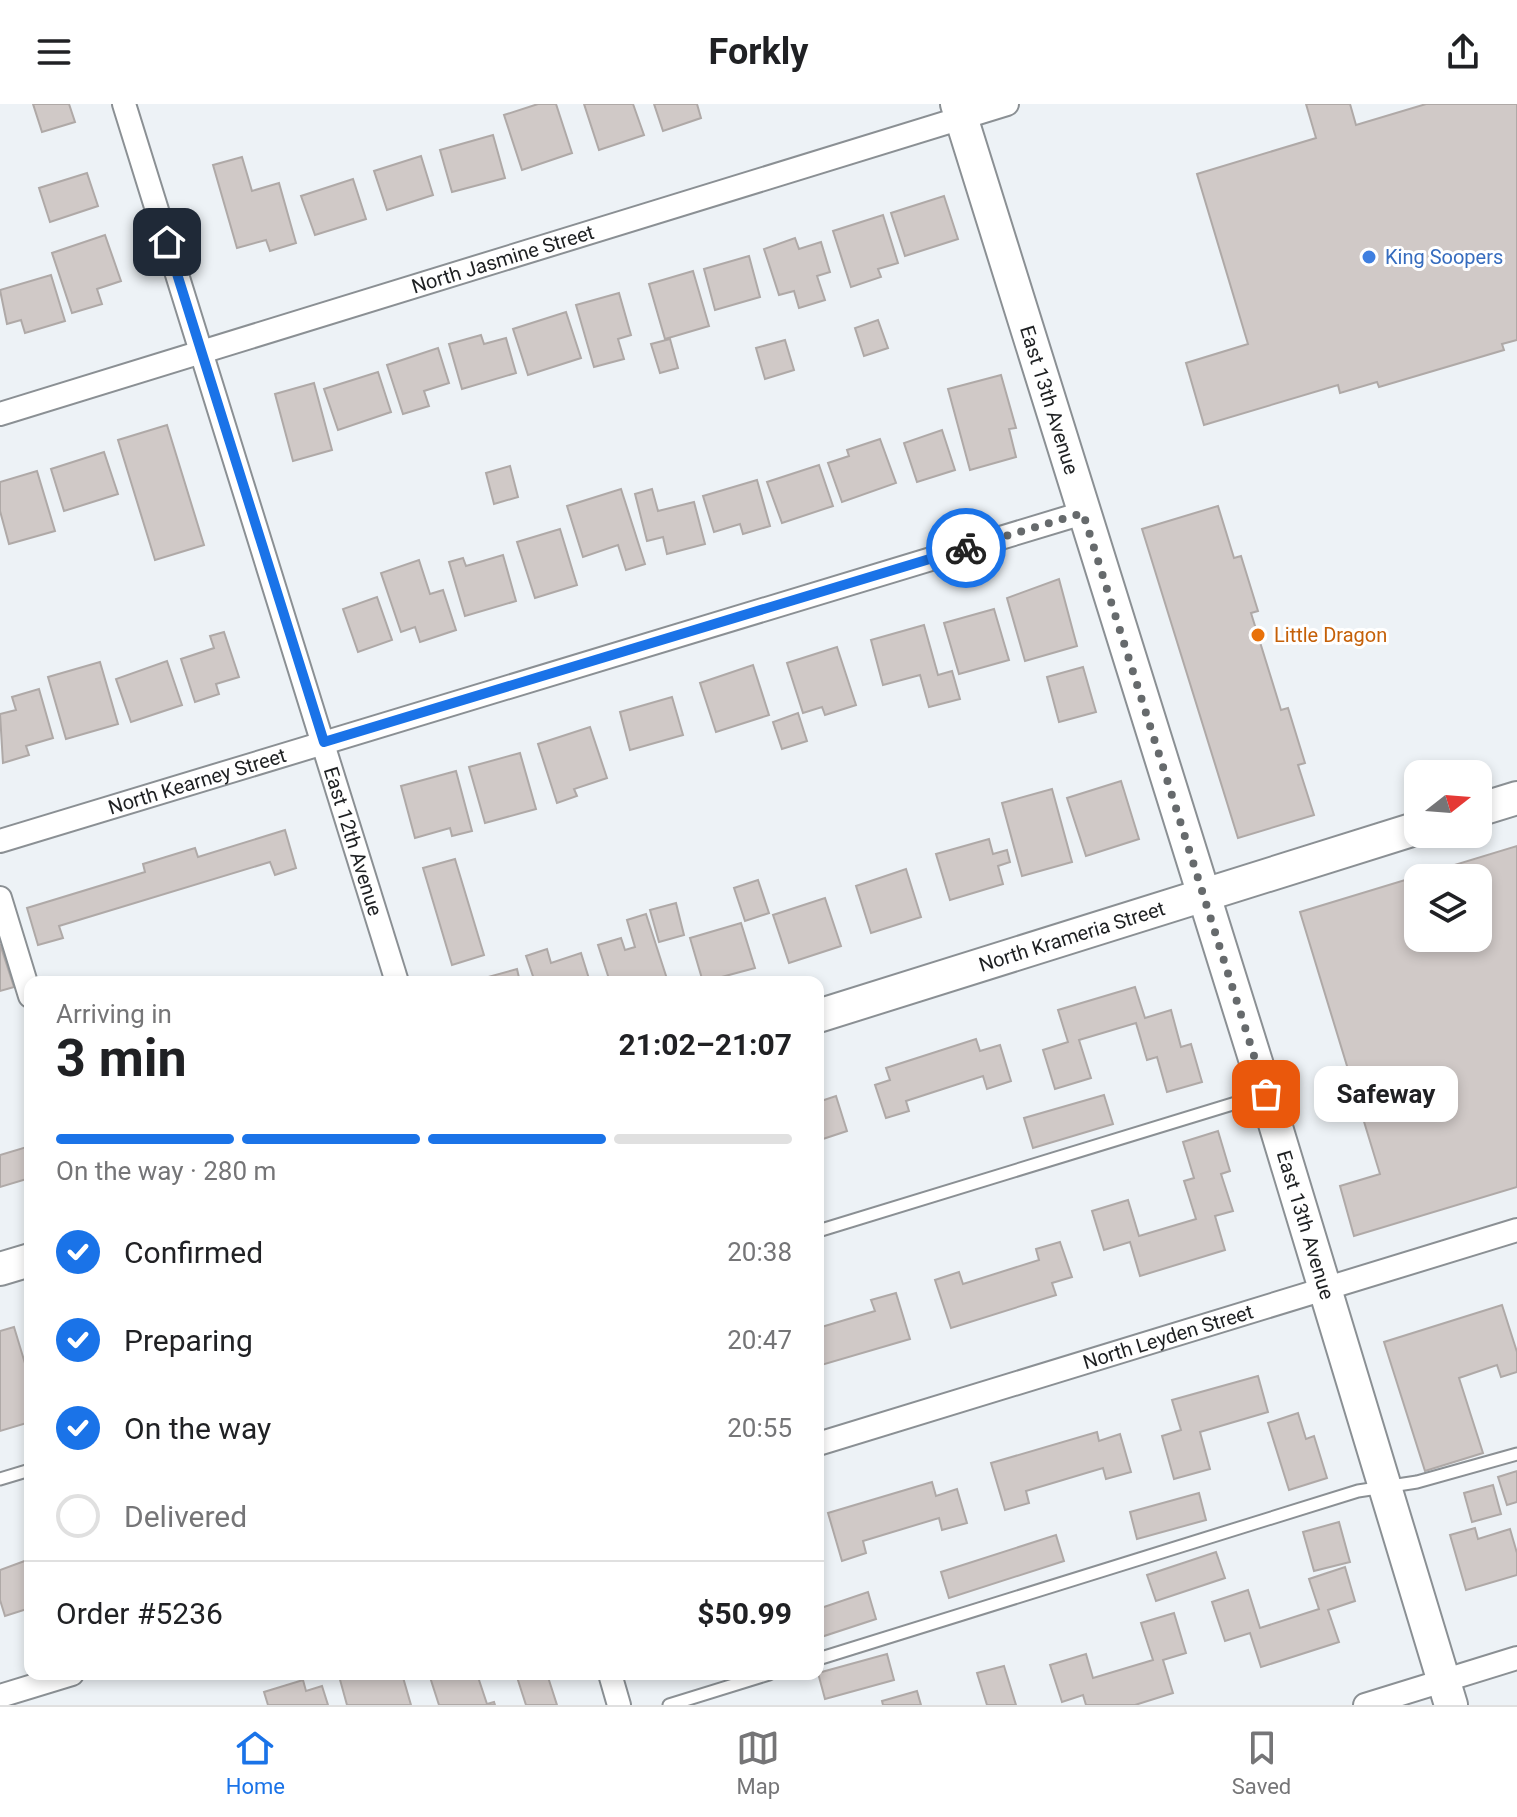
<!DOCTYPE html>
<html lang="en">
<head>
<meta charset="utf-8">
<style>
	:root { --surface:#fff; --page:#f6f6f6; --text:#202124; --muted:#757577; --line:#e0e0e0; --accent:#1a73e8 }
	body { margin:0; font-family:Roboto,sans-serif; background:var(--page); color:var(--text); height:100vh; display:flex; flex-direction:column; font-size:30px; white-space:nowrap }
	* { box-sizing:border-box; margin:0 }
	p { font-size:26px; color:var(--muted) }
	.icon { flex:none; width:44px; height:44px; fill:none; stroke:currentColor; stroke-width:2; stroke-linecap:round; stroke-linejoin:round }
	.map { position:relative; flex:1; overflow:hidden }
	.details { position:absolute; left:24px; top:872px; width:800px; height:704px; display:flex; flex-direction:column; background:var(--surface); border-radius:16px; box-shadow:0 4px 12px #0003 }
	.details>* { flex:none }
	.needle { width:52px; rotate:73deg }
	.fabs { position:absolute; left:1404px; top:656px; display:grid; gap:16px }
	.fabs a { display:grid; place-items:center; width:88px; height:88px; border-radius:16px; background:var(--surface); box-shadow:0 4px 12px #0003; font-size:40px }
	.pin { position:absolute; display:grid; place-items:center; width:68px; height:68px; color:#fff; margin:-34px; border-radius:16px; box-shadow:0 4px 12px #0006 }
	.courier { position:absolute; display:grid; place-items:center; width:80px; height:80px; margin:-40px; border:6px solid #1a73e8; border-radius:50%; background:#fff; color:#222; box-shadow:0 2px 10px #0007 }
	.bubble { position:absolute; height:56px; border-radius:16px; background:var(--surface); box-shadow:0 4px 12px #0003; font-size:26px; font-weight:700; line-height:56px; text-align:center }
	.head em { font-style:normal; font-weight:700 }
	.head div { display:flex; flex-direction:column-reverse }
	.head { display:flex; align-items:center; justify-content:space-between; height:136px; padding:0 32px }
	h1 { font-size:52px; font-weight:700; line-height:60px }
	.bar { display:grid; grid-template-columns:repeat(4,1fr); gap:12px 8px; align-content:center; height:96px; padding:0 32px }
	.bar i { height:10px; border-radius:6px; background:var(--line) }
	.bar .current { background:var(--accent) }
	.bar p { grid-column:span 4 }
	.line { display:flex; align-items:center; gap:20px; padding:0 32px; border-top:2px solid var(--line) }
	.line div { flex:1 }
	ol { padding:0 32px; list-style:none }
	li { display:flex; align-items:center; gap:24px; height:88px }
	li p { margin-inline-start:auto }
	li .icon { padding:8px; border-radius:50%; background:var(--accent); color:#fff; stroke-width:4 }
	li:last-child { color:var(--muted) }
	li i { width:44px; height:44px; border:4px solid var(--line); border-radius:50% }
	header { display:flex; justify-content:space-between; align-items:center; height:104px; padding:0 32px; background:var(--surface); font-size:36px; font-weight:700 }
	.menu { display:flex; justify-content:space-around; align-items:center; height:112px; border-top:2px solid var(--line); background:var(--surface); font-size:22px; color:var(--muted) }
	.menu a { display:grid; justify-items:center; gap:4px }
	.menu .current { color:var(--accent) }
	.map>svg:first-child { display:block }
</style>
</head>
<body>
<header><svg class="icon" aria-label="menu" viewBox="0 0 24 24"><path d="M4 6h16M4 12h16M4 18h16"/></svg>Forkly<svg class="icon" aria-label="share" viewBox="0 0 24 24"><path d="M12 15V3M7 8l5-5 5 5M5 13v7h14v-7"/></svg></header>
<div class="map">
<svg width="1517" height="1601" viewBox="0 0 1517 1601">
	<rect width="100%" height="100%" fill="#edf2f6"/>
	<!-- building -->
	<g fill="#d0c9c7" stroke="#afa9a7" stroke-width="2" fill-rule="evenodd">
		<path d="M33 0H69L75 18 42 28Z"/>
		<path d="M538 0H556L572 49 522 66 504 11Z"/>
		<path d="M584 0H633L644 31 599 46Z"/>
		<path d="M654 0H697L701 14 663 27Z"/>
		<path d="M1306 0H1350L1356 21 1426 0H1517V236L1502 240 1504 246 1379 283 1377 278 1340 289 1338 281 1204 321 1186 259 1248 240 1197 70 1316 34Z"/>
		<path d="M493 31 505 74 452 88 440 46Z"/>
		<path d="M421 52 433 91 387 106 374 67Z"/>
		<path d="M242 53 252 87 279 79 296 139 270 147 266 136 237 144 213 61Z"/>
		<path d="M87 69 98 102 50 118 39 84Z"/>
		<path d="M353 75 366 115 315 131 301 92Z"/>
		<path d="M944 92 958 135 905 152 891 109Z"/>
		<path d="M883 111 898 159 878 165 881 173 851 183 833 127Z"/>
		<path d="M105 131 121 177 97 185 102 200 72 209 52 149Z"/>
		<path d="M795 134 799 145 821 138 830 168 817 172 825 196 799 204 794 187 779 191 764 145Z"/>
		<path d="M749 152 760 193 715 206 704 165Z"/>
		<path d="M693 167 709 222 665 235 649 180Z"/>
		<path d="M51 171 65 217 25 229 21 216 7 220 0 186Z"/>
		<path d="M619 189 631 231 618 235 624 255 594 263 576 201Z"/>
		<path d="M566 208 581 254 528 271 513 225Z"/>
		<path d="M878 216 888 244 864 252 855 224Z"/>
		<path d="M481 231 484 240 506 234 516 269 462 285 449 240Z"/>
		<path d="M670 235 678 264 660 269 651 240Z"/>
		<path d="M785 236 794 266 765 275 756 244Z"/>
		<path d="M438 244 449 279 424 287 429 302 403 310 387 261Z"/>
		<path d="M378 268 391 308 338 326 324 285Z"/>
		<path d="M1001 271 1016 324 1009 325 1016 353 970 366 948 285Z"/>
		<path d="M314 279 332 346 293 357 275 290Z"/>
		<path d="M167 321 204 441 155 456 118 336Z"/>
		<path d="M942 326 955 366 917 378 904 339Z"/>
		<path d="M880 335 896 379 842 398 828 359 849 352 847 346Z"/>
		<path d="M104 348 118 390 64 407 51 365Z"/>
		<path d="M819 361 833 402 782 419 767 378Z"/>
		<path d="M510 362 518 393 494 400 486 369Z"/>
		<path d="M37 367 55 427 9 440 0 407V378Z"/>
		<path d="M757 376 770 422 743 430 740 420 714 428 703 392Z"/>
		<path d="M621 385 645 460 626 466 618 441 583 453 567 402Z"/>
		<path d="M652 385 658 407 694 398 705 440 667 450 663 433 647 437 635 390Z"/>
		<path d="M1218 402 1234 454 1241 452 1258 507 1251 509 1281 606 1288 604 1305 659 1298 661 1314 711 1238 734 1142 425Z"/>
		<path d="M560 425 577 481 535 494 517 438Z"/>
		<path d="M503 451 516 497 465 512 449 458 463 454 466 462Z"/>
		<path d="M419 456 430 490 443 486 456 526 420 538 415 523 401 528 381 469Z"/>
		<path d="M1059 475 1077 542 1025 557 1007 494Z"/>
		<path d="M377 493 392 536 358 548 343 505Z"/>
		<path d="M994 505 1009 556 959 570 944 519Z"/>
		<path d="M924 521 938 571 952 567 960 595 929 603 920 571 883 581 871 536Z"/>
		<path d="M224 528 239 573 216 580 219 590 195 598 181 555 214 544 210 532Z"/>
		<path d="M837 543 856 601 825 611 822 603 803 609 787 559Z"/>
		<path d="M167 557 182 601 131 618 116 575Z"/>
		<path d="M100 558 118 620 66 635 48 573Z"/>
		<path d="M753 561 769 611 716 628 700 579Z"/>
		<path d="M1083 563 1096 608 1059 618 1047 573Z"/>
		<path d="M39 585 53 634 26 642 29 651 3 659 0 610 16 606 12 593Z"/>
		<path d="M672 593 683 631 630 646 620 608Z"/>
		<path d="M798 609 807 637 782 645 773 618Z"/>
		<path d="M590 623 607 674 574 685 577 692 557 699 538 640Z"/>
		<path d="M520 649 536 705 485 719 469 663Z"/>
		<path d="M456 667 472 727 452 732 450 724 415 734 401 682Z"/>
		<path d="M1121 677 1139 735 1086 752 1067 694Z"/>
		<path d="M1052 685 1072 758 1022 772 1002 699Z"/>
		<path d="M285 726 296 764 275 771 270 758 59 822 63 834 38 841 27 804 145 768 143 760 195 744 198 753Z"/>
		<path d="M989 735 993 750 1007 746 1010 758 998 762 1003 780 950 796 936 750Z"/>
		<path d="M1517 742V1083L1354 1132 1340 1082 1380 1070 1300 808ZM1418 774H1478V834H1418Z"/>
		<path d="M455 755 484 851 452 861 423 764Z"/>
		<path d="M906 765 921 813 871 829 856 782Z"/>
		<path d="M758 776 769 809 745 817 734 784Z"/>
		<path d="M825 794 841 842 789 859 773 811Z"/>
		<path d="M676 799 684 831 659 838 650 806Z"/>
		<path d="M646 810 668 878H610L598 841 621 834 625 846 635 843 627 816Z"/>
		<path d="M741 819 755 864 703 878 690 834Z"/>
		<path d="M0 840 14 883 0 887Z"/>
		<path d="M547 845 551 859 581 849 590 878H535L526 852Z"/>
		<path d="M517 865 520 878H470Z"/>
		<path d="M1135 883 1145 914 1171 906 1181 943 1191 940 1202 978 1167 988 1157 953 1147 956 1136 919 1079 936 1091 974 1055 985 1043 946 1068 938 1058 906Z"/>
		<path d="M976 935 980 947 1000 941 1011 977 987 985 983 972 906 997 909 1007 886 1014 875 981 890 976 886 964Z"/>
		<path d="M1104 991 1113 1020 1033 1044 1024 1014Z"/>
		<path d="M836 992 847 1027 823 1035 818 1022V998Z"/>
		<path d="M1218 1027 1230 1067 1221 1070 1233 1107 1215 1112 1225 1146 1140 1172 1130 1138 1104 1146 1092 1107 1128 1096 1139 1132 1196 1115 1184 1077 1194 1074 1183 1038Z"/>
		<path d="M30 1042V1074L0 1083V1051Z"/>
		<path d="M1060 1138 1072 1173 1052 1179 1056 1191 951 1224 935 1176 959 1168 963 1180 1039 1156 1036 1145Z"/>
		<path d="M896 1189 910 1235 818 1262V1224L875 1207 871 1196Z"/>
		<path d="M1502 1201 1517 1248V1268L1501 1273 1497 1261 1459 1274 1483 1349 1425 1367 1384 1238Z"/>
		<path d="M14 1223 27 1266 30 1265V1318L0 1327V1227Z"/>
		<path d="M1258 1272 1268 1308 1200 1328 1210 1365 1174 1375 1162 1332 1181 1326 1172 1296Z"/>
		<path d="M1298 1309 1306 1335 1314 1332 1327 1374 1289 1386 1268 1319Z"/>
		<path d="M1097 1328 1099 1337 1120 1330 1131 1368 1106 1375 1103 1364 1026 1387 1029 1399 1005 1406 991 1359Z"/>
		<path d="M1517 1367V1398L1507 1401 1498 1373Z"/>
		<path d="M932 1378 936 1392 957 1385 967 1419 942 1426 939 1414 863 1437 866 1449 842 1457 828 1409Z"/>
		<path d="M1493 1381 1501 1410 1472 1418 1464 1389Z"/>
		<path d="M1199 1389 1206 1416 1137 1435 1130 1408Z"/>
		<path d="M1339 1418 1350 1458 1314 1467 1303 1428Z"/>
		<path d="M1475 1424 1478 1435 1510 1425 1517 1449V1471L1466 1486 1450 1431Z"/>
		<path d="M1056 1431 1064 1457 949 1494 941 1468Z"/>
		<path d="M1216 1448 1225 1474 1156 1497 1147 1471Z"/>
		<path d="M30 1455V1504L5 1512 0 1496V1466Z"/>
		<path d="M1345 1463 1355 1497 1328 1506 1339 1538 1261 1563 1250 1529 1225 1537 1212 1498 1248 1486 1260 1524 1319 1505 1309 1475Z"/>
		<path d="M868 1488 876 1515 818 1534V1505Z"/>
		<path d="M1174 1509 1186 1549 1163 1556 1173 1589 1135 1601H1086L1083 1591 1062 1598 1050 1561 1086 1550 1093 1574 1153 1556 1141 1519Z"/>
		<path d="M887 1550 894 1576 825 1595 818 1569Z"/>
		<path d="M1004 1562 1016 1601H987L977 1569Z"/>
		<path d="M348 1570H402L411 1601H347L339 1572Z"/>
		<path d="M429 1570H477L487 1600 494 1598 495 1601H439Z"/>
		<path d="M516 1570H547L557 1601H526Z"/>
		<path d="M303 1576 306 1587 322 1582 328 1601H268L264 1588Z"/>
		<path d="M917 1587 921 1601H883L882 1597Z"/>
	</g>
	<g fill="none" stroke-linecap="round" stroke-linejoin="round">
		<!-- lane casing -->
		<g stroke="#8b9094" stroke-width="15">
			<g id="lane">
				<path d="M818 1127 1262 991"/>
				<path d="M0 1375 30 1366"/>
				<path d="M818 1555 1358 1387 1417 1378 1517 1350"/>
				<path d="M669 1601 769 1570"/>
			</g>
		</g>
		<!-- street casing -->
		<g stroke="#8b9094" stroke-width="26">
			<g id="street">
				<path id="s1" d="M124 0 397 878"/>
				<path id="s2" d="M0 310 1007 0"/>
				<path id="s3" d="M0 737 1083 409"/>
				<path d="M0 794 30 892"/>
				<path id="s4" d="M818 1340 1517 1126"/>
				<path d="M610 1570 619 1601"/>
				<path d="M0 1592 72 1570"/>
				<path d="M1365 1601 1517 1554"/>
			</g>
		</g>
		<!-- secondary casing -->
		<g stroke="#8b9094" stroke-width="36">
			<g id="secondary">
				<path id="s5" d="M957 0 1266 990 1451 1601"/>
				<path d="M1478 706 1517 694"/>
				<path id="s6" d="M818 912 1418 724"/>
				<path d="M0 1165 30 1156"/>
			</g>
		</g>
		<!-- lane -->
		<use href="#lane" stroke="#fff" stroke-width="11"/>
		<!-- street -->
		<use href="#street" stroke="#fff" stroke-width="22"/>
		<!-- secondary -->
		<use href="#secondary" stroke="#fff" stroke-width="32"/>
	</g>
	<g fill="none" stroke-linecap="round" stroke-linejoin="round">
		<!-- done -->
		<path stroke="#666a6c" stroke-width="8" stroke-dasharray="0 14.4" d="M966 444 1083 409 1266 990"/>
		<!-- route -->
		<path stroke="#1a73e8" stroke-width="10" d="M167 138 324 638 966 444"/>
	</g>
	<!-- markers -->
	<circle fill="#3f7fe0" stroke="#fff" stroke-width="3" cx="1369" cy="153" r="8"/>
	<circle fill="#e8710a" stroke="#fff" stroke-width="3" cx="1258" cy="531" r="8"/>
	<g text-anchor="middle" stroke-width="6" stroke-linejoin="round" paint-order="stroke">
		<!-- shop labels -->
		<g font-size="20" fill="#366cbe" stroke="#fff" text-anchor="start">
			<text x="1385" y="160">King Soopers</text>
		</g>
		<!-- street labels -->
		<g font-size="20" fill="#1e2022" stroke="#fff">
			<text dy="7" stroke="none"><textPath href="#s2" startOffset="526">North Jasmine Street</textPath></text>
			<text dy="7" stroke="none"><textPath href="#s5" startOffset="310">East 13th Avenue</textPath></text>
			<text dy="7" stroke="none"><textPath href="#s3" startOffset="206">North Kearney Street</textPath></text>
			<text dy="7" stroke="none"><textPath href="#s1" startOffset="772">East 12th Avenue</textPath></text>
			<text dy="7" stroke="none"><textPath href="#s6" startOffset="266">North Krameria Street</textPath></text>
			<text dy="7" stroke="none"><textPath href="#s5" startOffset="1174">East 13th Avenue</textPath></text>
			<text dy="7" stroke="none"><textPath href="#s4" startOffset="366">North Leyden Street</textPath></text>
		</g>
		<!-- food labels -->
		<g font-size="20" fill="#c56008" stroke="#fff" text-anchor="start">
			<text x="1274" y="538">Little Dragon</text>
		</g>
	</g>
</svg>
<div class="fabs">
<a><svg class="needle" viewBox="-14 -14 28 28"><path d="M0-13l5 13h-10z" fill="#e53935"/><path d="M0 13l5-13h-10z" fill="#757577"/></svg></a>
<a><svg class="icon" aria-label="layers" viewBox="0 0 24 24"><path d="M12 4l9 5-9 5-9-5zM3 14l9 5 9-5"/></svg></a>
</div>
<div class="pin" style="left:1266px;top:990px;background:#ea580c"><svg class="icon" aria-label="bag" viewBox="0 0 24 24"><path d="M5 8h14l-1 12H6zM9 8a3 3 0 0 1 6 0"/></svg></div>
<div class="pin" style="left:167px;top:138px;background:#1f2937"><svg class="icon" aria-label="home" viewBox="0 0 24 24"><path d="M3 11l9-7 9 7M6 9v11h12V9"/></svg></div>
<div class="courier" style="left:966px;top:444px"><svg class="icon" aria-label="bike" viewBox="0 0 24 24"><circle cx="6" cy="16" r="4"/><circle cx="18" cy="16" r="4"/><path d="M6 16l4-8h5l3 8M10 8l3 8H6M13 5h3"/></svg></div>
<div class="bubble" style="left:1314px;top:962px;width:144px">Safeway</div>
<section class="details">
<div class="head"><div><h1>3 min</h1><p>Arriving in</p></div><em>21:02–21:07</em></div>
<div class="bar"><i class="current"></i><i class="current"></i><i class="current"></i><i></i><p>On the way · 280 m</p></div>
<ol>
<li><svg class="icon" aria-label="check" viewBox="0 0 24 24"><path d="M5 12l5 5 9-10"/></svg>Confirmed<p>20:38</p></li>
<li><svg class="icon" aria-label="check" viewBox="0 0 24 24"><path d="M5 12l5 5 9-10"/></svg>Preparing<p>20:47</p></li>
<li><svg class="icon" aria-label="check" viewBox="0 0 24 24"><path d="M5 12l5 5 9-10"/></svg>On the way<p>20:55</p></li>
<li><i></i>Delivered</li>
</ol>
<div class="line" style="height:104px"><div>Order #5236</div><b>$50.99</b></div>
</section>
</div>
<nav class="menu">
<a class="current"><svg class="icon" aria-label="home" viewBox="0 0 24 24"><path d="M3 11l9-7 9 7M6 9v11h12V9"/></svg>Home</a>
<a><svg class="icon" aria-label="map" viewBox="0 0 24 24"><path d="M3 6l6-2 6 2 6-2v14l-6 2-6-2-6 2zM9 4v14M15 6v14"/></svg>Map</a>
<a><svg class="icon" aria-label="saved" viewBox="0 0 24 24"><path d="M7 4h10v16l-5-4-5 4z"/></svg>Saved</a>
</nav>
</body>
</html>
